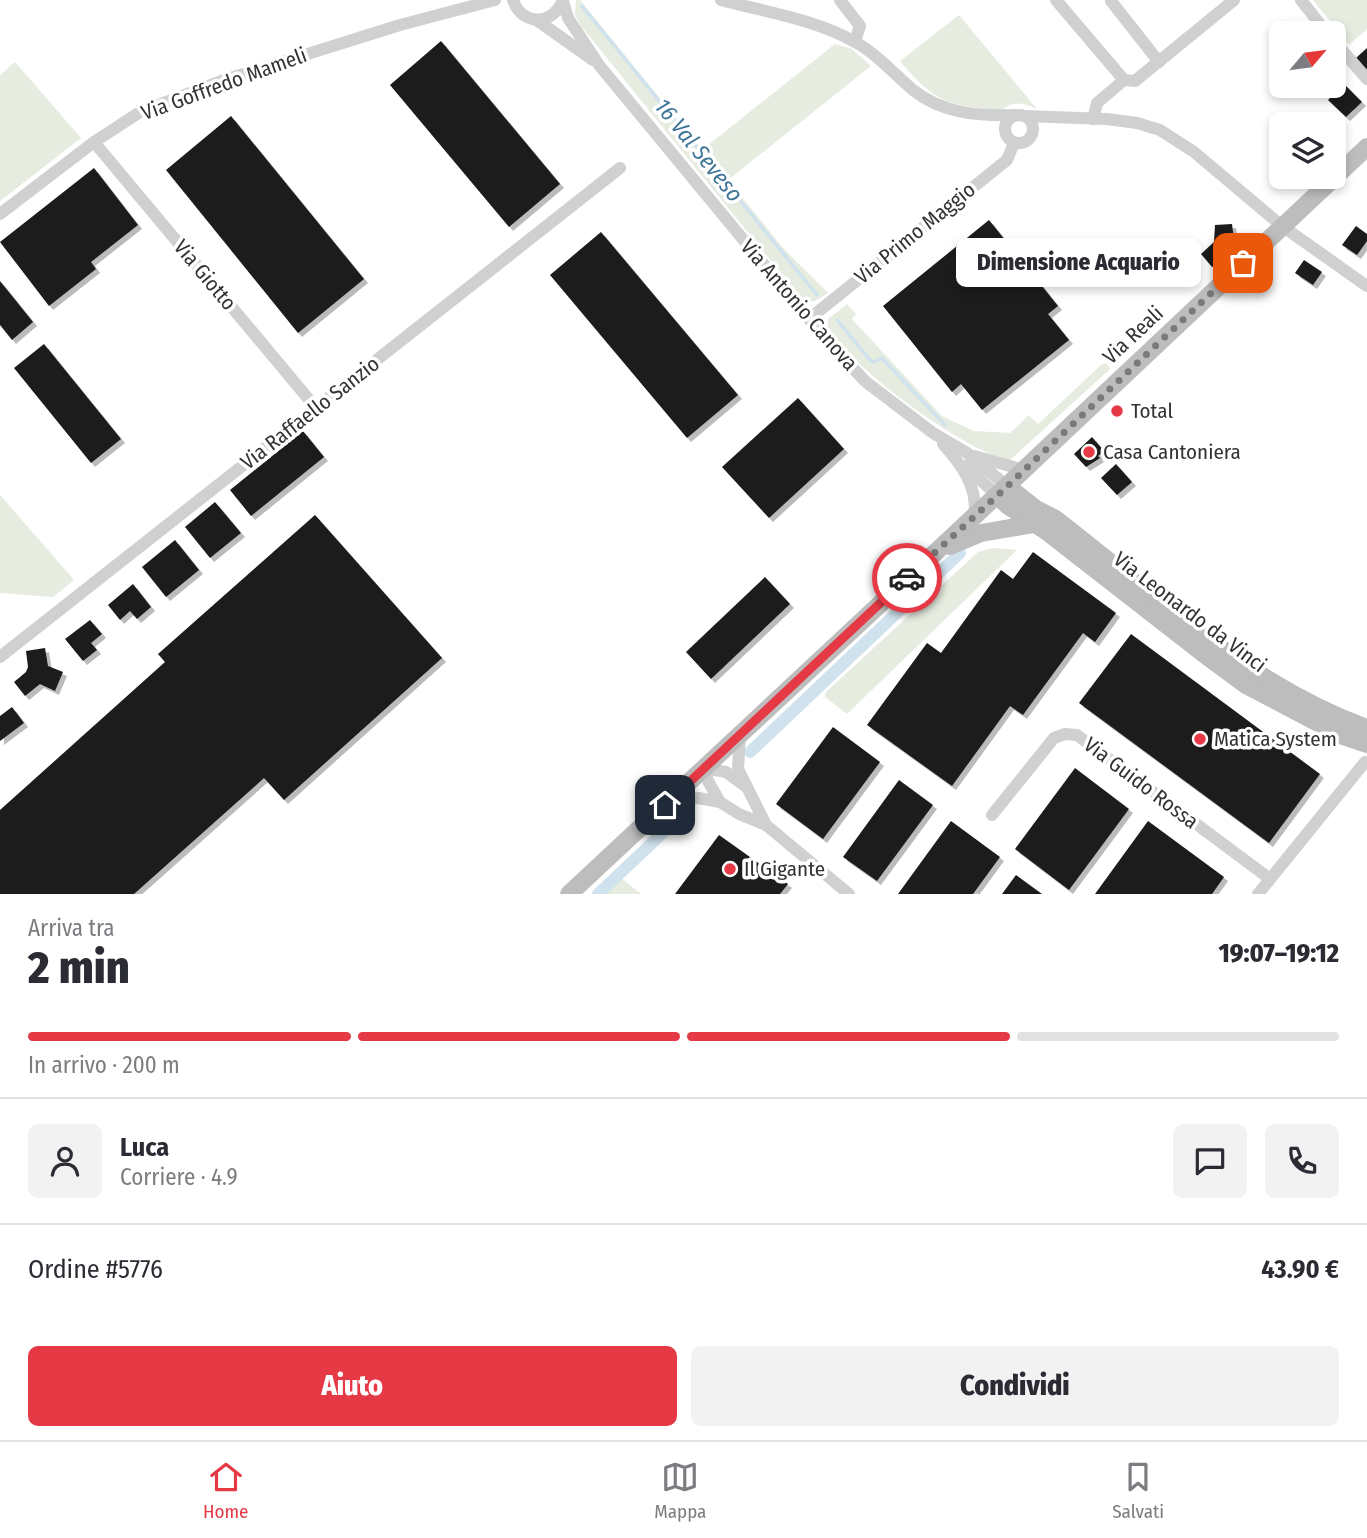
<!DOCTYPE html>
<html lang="it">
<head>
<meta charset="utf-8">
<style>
	:root { --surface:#fff; --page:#f2f2f3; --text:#2b2b33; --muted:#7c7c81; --line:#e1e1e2; --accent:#e63946 }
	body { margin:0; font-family:"Fira Sans Condensed",sans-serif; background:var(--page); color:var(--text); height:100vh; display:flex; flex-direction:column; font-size:26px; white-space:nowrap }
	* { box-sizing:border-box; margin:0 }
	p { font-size:23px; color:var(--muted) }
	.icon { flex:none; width:38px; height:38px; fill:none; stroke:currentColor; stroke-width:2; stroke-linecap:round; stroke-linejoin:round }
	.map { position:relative; height:894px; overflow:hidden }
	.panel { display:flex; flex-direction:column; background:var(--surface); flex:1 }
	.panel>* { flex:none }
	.needle { width:46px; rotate:61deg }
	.fabs { position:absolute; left:1269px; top:21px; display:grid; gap:14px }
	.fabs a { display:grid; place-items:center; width:77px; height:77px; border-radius:10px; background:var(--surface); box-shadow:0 4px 10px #0003; font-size:35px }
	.pin { position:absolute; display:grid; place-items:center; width:60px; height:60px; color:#fff; margin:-30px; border-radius:14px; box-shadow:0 4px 10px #0006 }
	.courier { position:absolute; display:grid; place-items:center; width:70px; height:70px; margin:-35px; border:5px solid #e63946; border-radius:50%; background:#fff; color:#222; box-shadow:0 2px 9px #0007 }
	.bubble { position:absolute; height:49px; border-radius:10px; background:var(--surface); box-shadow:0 4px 10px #0003; font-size:23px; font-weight:800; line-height:49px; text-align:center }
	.summary em { font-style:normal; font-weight:800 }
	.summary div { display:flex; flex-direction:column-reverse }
	.summary { display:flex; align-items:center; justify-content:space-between; height:119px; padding:0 28px }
	h1 { font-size:46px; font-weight:800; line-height:52px }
	.bar { display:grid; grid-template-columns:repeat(4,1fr); gap:10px 7px; align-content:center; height:84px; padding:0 28px }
	.bar i { height:9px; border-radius:5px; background:var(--line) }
	.bar .active { background:var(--accent) }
	.bar p { grid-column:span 4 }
	.line { display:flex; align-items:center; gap:18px; padding:0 28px; border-top:2px solid var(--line) }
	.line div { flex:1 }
	.round { display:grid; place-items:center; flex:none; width:74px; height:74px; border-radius:10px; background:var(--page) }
	.action { display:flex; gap:14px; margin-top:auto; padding:14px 28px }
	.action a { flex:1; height:80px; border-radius:10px; background:var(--accent); color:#fff; font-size:28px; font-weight:800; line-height:80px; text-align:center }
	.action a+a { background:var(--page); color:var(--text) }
	.tabs { display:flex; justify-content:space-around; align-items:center; height:98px; border-top:2px solid var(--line); background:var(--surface); font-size:19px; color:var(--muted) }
	.tabs a { display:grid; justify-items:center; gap:4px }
	.tabs .active { color:var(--accent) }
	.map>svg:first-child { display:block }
</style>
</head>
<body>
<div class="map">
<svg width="1367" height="894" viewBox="0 0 1367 894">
	<defs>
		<filter id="shadow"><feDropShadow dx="4" dy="4" stdDeviation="0" flood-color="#0004"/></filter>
	</defs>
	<rect width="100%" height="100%" fill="#fff"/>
	<!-- green -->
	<g fill="#e6ecdf">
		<path d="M576 0H580L702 150 835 44 852 49 871 66 728 180 783 248 828 293 813 302 800 297 581 26 575 15Z"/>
		<path d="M1313 0H1367V29L1349 45Z"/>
		<path d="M959 15 1037 109C1024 103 1014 100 1002 110 949 106 935 103 900 61Z"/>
		<path d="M15 62 81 138 0 201V75Z"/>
		<path d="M847 304 856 314 852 319 942 416 974 431 1010 433 1029 415 1038 424 1101 365 1107 363 1110 369 1009 461C963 449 851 369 828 327V319Z"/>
		<path d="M0 495 74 580 53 597 0 593Z"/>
		<path d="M993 548 1017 550 847 714 825 697 826 692 978 552Z"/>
		<path d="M620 877 641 894H603Z"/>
	</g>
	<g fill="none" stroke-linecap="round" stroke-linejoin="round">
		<!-- stream -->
		<g stroke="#cfe2ee" stroke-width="3.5">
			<path d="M582 6 817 295"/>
			<path d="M837 320 871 361 874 362 882 358 945 425"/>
		</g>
		<!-- canal -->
		<g stroke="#cfe2ee" stroke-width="12">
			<path d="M750 752 960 553"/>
			<path d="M598 894 687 810"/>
		</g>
	</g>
	<!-- building -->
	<g fill="#1a1a1a" filter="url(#shadow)">
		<path d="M441 41 560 184 509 227 390 85Z"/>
		<path d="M1367 48V70L1356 58Z"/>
		<path d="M1344 84 1362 102 1346 117 1328 100Z"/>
		<path d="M231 116 364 279 298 333 166 170Z"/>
		<path d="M94 168 138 225 91 262 96 269 49 306 0 242Z"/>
		<path d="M989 220 1058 306 1048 314 1069 340 982 410 961 384 952 392 883 306Z"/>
		<path d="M1232 224 1235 248 1212 267 1201 254 1214 242 1215 225Z"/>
		<path d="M1356 226 1367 234V241L1357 255 1342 245Z"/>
		<path d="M601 232 738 395 687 438 550 275Z"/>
		<path d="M1304 260 1322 272 1313 285 1295 273Z"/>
		<path d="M0 281 33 322 12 340 0 325Z"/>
		<path d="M44 344 121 439 91 463 14 368Z"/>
		<path d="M798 398 844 449 769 518 722 467Z"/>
		<path d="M303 431 324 457 251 516 230 490Z"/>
		<path d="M1092 437 1104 451 1098 456 1100 458 1086 467 1074 454Z"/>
		<path d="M1116 464 1132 482 1117 495 1101 478Z"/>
		<path d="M215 502 241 533 210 558 185 527Z"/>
		<path d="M315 515 442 658 284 800 264 778 134 894H0V810L165 662 158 654Z"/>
		<path d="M175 540 199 570 166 597 142 567Z"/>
		<path d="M1033 552 1116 613 1095 642 1083 633 1023 715 1010 706 952 786 867 725 927 643 941 653 1001 570 1013 579Z"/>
		<path d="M765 577 790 604 711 679 686 652Z"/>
		<path d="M133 584 151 607 137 619 130 611 120 620 108 605Z"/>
		<path d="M90 620 102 634 91 643 97 650 83 661 65 639Z"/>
		<path d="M1131 634 1320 774 1269 843 1079 703Z"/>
		<path d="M45 648 48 666 63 672 55 691 40 684 25 696 14 682 26 672 28 667 26 651Z"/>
		<path d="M12 707 24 723 0 741V716Z"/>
		<path d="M833 727 880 762 823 839 776 804Z"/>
		<path d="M1075 768 1129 809 1069 890 1015 849Z"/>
		<path d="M899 780 933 805 877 881 843 857Z"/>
		<path d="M951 821 1000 857 973 894H898Z"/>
		<path d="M1148 821 1224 877 1212 894H1095Z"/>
		<path d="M719 835 788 884 780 894H675Z"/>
		<path d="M1016 875 1042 894H1002Z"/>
	</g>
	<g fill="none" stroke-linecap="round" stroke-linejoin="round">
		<!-- minor -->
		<g stroke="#d0d0d0" stroke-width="12">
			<path d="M513 0C522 27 554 25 563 0"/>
			<path d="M721 0C765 12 815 19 855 42 877 54 894 74 913 90 943 114 979 116 1015 115"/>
			<path d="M840 0 860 26 855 41"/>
			<path d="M1056 0 1124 80"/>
			<path d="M1301 0 1327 33"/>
			<path d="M563 1 568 18 599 65 828 342 866 382 933 433 967 453 1007 486"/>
			<path d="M1111 1 1159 62"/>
			<path d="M538 21 593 60"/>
			<path d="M1334 41 1367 79"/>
			<circle cx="1019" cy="129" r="14"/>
			<path d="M1024 116 1107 119 1137 123 1160 130 1194 152 1282 226 1367 286"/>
			<path d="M1093 119 1097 103 1124 80 1135 81 1234 0"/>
			<path d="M94 142 316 408"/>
			<path d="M0 214 94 142 140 112 221 81 400 25 495 0"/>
			<path d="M809 319 1007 160 1014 143"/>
			<path d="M943 444C961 464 979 488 974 517"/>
			<path d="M974 456 1024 470"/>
			<path d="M965 466 997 495"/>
			<path d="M0 657 620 168"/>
			<path d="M740 735 738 769 766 825"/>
			<path d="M745 786 726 772 704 768 708 781 720 802 739 814 766 825 849 894"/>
			<path d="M665 805 698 798 720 802"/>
			<path d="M992 815 1054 738 1065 734 1077 735 1270 879"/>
			<path d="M1258 894 1365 762"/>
		</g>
		<!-- secondary -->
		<g stroke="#bdbdbd" stroke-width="18">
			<path d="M1007 486 1036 509 1054 518C1153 594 1248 685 1367 728"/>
			<path d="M997 495 1007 505 1046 531 1204 654 1246 685 1343 736 1367 744"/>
			<path d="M950 546 981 533 1034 524"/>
			<path d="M569 894 997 495 1367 147"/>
		</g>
	</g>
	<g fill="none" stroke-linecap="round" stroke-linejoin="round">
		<!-- done -->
		<path stroke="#7a7a7a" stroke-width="7" stroke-dasharray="0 12.6" d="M907 578 998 495 1243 263"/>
		<!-- route -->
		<path stroke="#e63946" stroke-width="9" d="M665 805 907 578"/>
	</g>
	<!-- markers -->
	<g fill="#e63946" stroke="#fff" stroke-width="2.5">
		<circle cx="1117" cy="411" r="7"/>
		<circle cx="1089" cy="452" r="7"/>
		<circle cx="1200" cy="739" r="7"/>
		<circle cx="730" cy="869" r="7"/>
	</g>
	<g text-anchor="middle" stroke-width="7" stroke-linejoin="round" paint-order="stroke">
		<!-- street labels -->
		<g font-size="21" fill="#333" stroke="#fff">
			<text transform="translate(224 84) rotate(-20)" y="7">Via Goffredo Mameli</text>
			<text transform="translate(915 233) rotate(-39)" y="7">Via Primo Maggio</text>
			<text transform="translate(205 275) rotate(50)" y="7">Via Giotto</text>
			<text transform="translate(799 305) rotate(49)" y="7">Via Antonio Canova</text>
			<text transform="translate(1133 335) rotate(-43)" y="7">Via Reali</text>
			<text transform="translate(310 413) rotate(-38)" y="7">Via Raffaello Sanzio</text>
			<text transform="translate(1190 612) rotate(37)" y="7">Via Leonardo da Vinci</text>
			<text transform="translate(1141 783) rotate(37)" y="7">Via Guido Rossa</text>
		</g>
		<!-- poi labels -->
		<g font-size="21" fill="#333" stroke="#fff" text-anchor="start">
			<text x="1131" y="418">Total</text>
			<text x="1103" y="459">Casa Cantoniera</text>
			<text x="1214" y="746">Matica System</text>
			<text x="744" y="876">Il Gigante</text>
		</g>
		<!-- water labels -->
		<g font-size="23" font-style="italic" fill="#3f7597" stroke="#fff">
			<text transform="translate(699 150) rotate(51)" y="8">16 Val Seveso</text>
		</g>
	</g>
</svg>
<div class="fabs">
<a><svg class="needle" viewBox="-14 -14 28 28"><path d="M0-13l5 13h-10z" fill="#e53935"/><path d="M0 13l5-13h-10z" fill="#7c7c81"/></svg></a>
<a><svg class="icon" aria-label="layers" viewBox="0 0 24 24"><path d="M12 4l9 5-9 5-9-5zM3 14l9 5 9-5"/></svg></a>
</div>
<div class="pin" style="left:1243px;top:263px;background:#ea580c"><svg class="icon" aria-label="bag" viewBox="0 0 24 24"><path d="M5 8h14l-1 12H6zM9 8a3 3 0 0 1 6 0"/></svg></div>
<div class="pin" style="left:665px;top:805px;background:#1f2937"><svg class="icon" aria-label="home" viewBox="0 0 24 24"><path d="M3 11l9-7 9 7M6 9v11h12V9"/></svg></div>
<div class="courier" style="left:907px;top:578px"><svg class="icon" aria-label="car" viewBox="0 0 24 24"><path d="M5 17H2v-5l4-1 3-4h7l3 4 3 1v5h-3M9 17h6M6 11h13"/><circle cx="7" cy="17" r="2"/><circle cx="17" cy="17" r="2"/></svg></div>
<div class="bubble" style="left:956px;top:238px;width:245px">Dimensione Acquario</div>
</div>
<section class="panel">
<div class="summary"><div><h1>2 min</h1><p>Arriva tra</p></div><em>19:07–19:12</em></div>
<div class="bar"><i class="active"></i><i class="active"></i><i class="active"></i><i></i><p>In arrivo · 200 m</p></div>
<div class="line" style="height:126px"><a class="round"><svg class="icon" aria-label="person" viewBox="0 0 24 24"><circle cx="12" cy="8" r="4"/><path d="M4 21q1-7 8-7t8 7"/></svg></a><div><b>Luca</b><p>Corriere · 4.9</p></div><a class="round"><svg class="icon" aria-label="chat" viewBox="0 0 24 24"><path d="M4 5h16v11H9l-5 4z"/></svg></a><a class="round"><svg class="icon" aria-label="phone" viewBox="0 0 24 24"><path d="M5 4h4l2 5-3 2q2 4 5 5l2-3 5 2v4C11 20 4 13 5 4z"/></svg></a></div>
<div class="line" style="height:91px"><div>Ordine #5776</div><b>43.90 €</b></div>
<div class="action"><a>Aiuto</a><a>Condividi</a></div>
</section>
<nav class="tabs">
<a class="active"><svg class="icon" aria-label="home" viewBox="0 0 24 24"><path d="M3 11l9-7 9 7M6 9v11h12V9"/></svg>Home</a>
<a><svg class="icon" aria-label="map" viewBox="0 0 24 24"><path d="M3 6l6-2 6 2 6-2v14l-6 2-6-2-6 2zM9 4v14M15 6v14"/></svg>Mappa</a>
<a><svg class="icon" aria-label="saved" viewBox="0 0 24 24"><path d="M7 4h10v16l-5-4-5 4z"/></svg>Salvati</a>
</nav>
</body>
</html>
